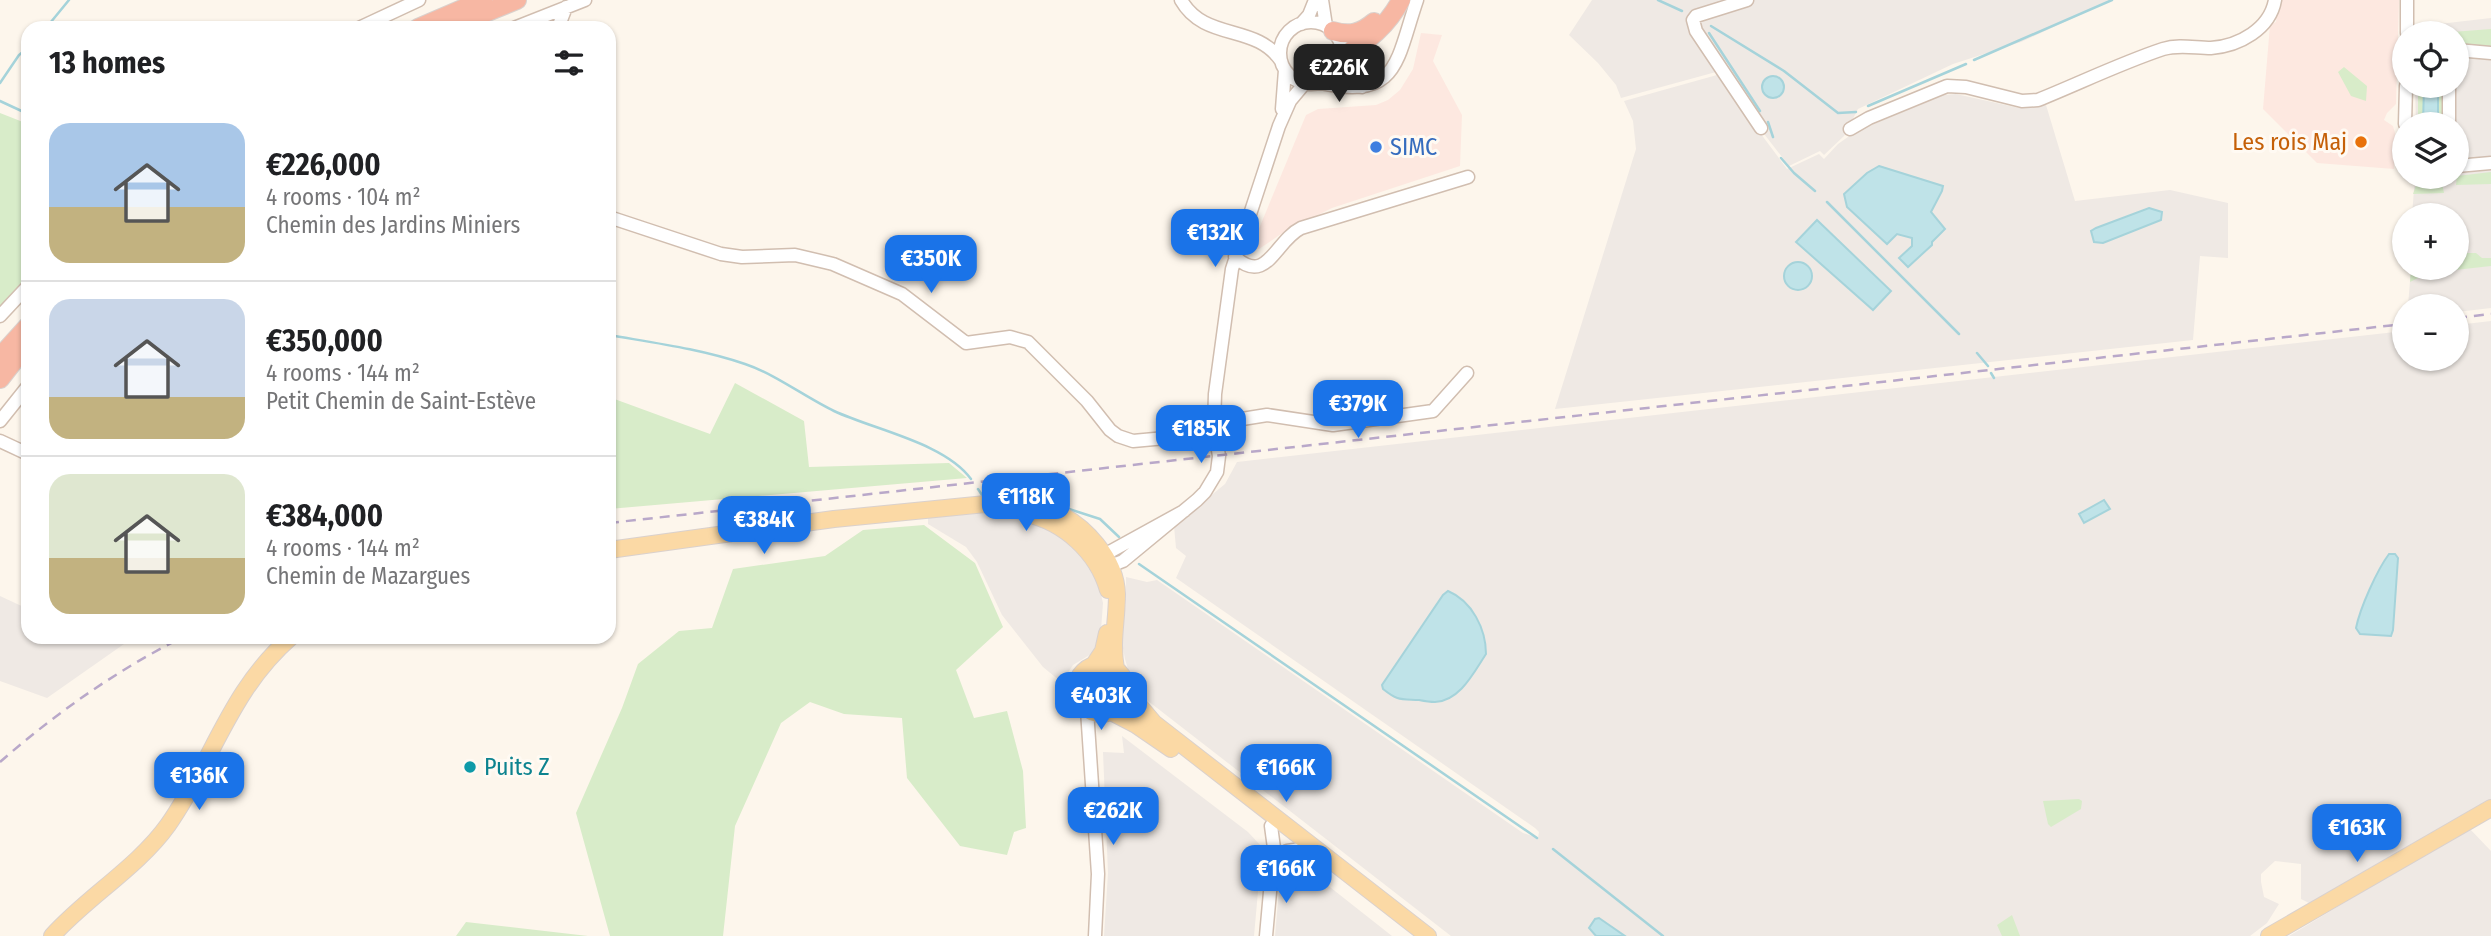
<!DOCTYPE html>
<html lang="en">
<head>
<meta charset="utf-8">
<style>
  :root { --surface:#fff; --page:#f6f6f6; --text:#202124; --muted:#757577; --line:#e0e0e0; --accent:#1a73e8 }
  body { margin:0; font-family:"Fira Sans Condensed",sans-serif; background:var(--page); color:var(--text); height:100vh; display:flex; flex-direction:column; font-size:26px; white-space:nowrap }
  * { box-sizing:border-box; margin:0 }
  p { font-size:23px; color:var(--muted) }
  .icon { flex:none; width:38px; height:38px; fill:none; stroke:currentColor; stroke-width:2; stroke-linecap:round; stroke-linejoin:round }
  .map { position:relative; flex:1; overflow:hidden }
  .sheet { position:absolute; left:21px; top:21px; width:595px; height:623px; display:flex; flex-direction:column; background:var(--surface); border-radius:21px; box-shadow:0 2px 5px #0004 }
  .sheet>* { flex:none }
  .fabs { position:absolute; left:2392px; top:21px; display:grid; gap:14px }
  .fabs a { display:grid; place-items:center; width:77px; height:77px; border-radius:50%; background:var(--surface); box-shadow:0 2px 5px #0004; font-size:35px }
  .price { position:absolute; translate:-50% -60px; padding:0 16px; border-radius:14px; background:var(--accent); color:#fff; font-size:23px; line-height:46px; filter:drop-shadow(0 2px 4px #0008) }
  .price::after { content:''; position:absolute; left:50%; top:42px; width:21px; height:16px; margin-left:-10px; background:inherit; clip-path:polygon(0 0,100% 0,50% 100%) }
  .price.active { background:#222; color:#fff }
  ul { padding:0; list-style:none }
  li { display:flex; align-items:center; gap:21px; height:175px; padding:0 28px }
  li+li { border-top:2px solid var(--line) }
  li span { display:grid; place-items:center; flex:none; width:196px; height:140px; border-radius:21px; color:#555 }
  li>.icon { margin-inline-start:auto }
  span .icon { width:84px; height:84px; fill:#fffc; stroke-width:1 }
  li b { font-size:30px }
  h2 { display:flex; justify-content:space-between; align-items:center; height:84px; padding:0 28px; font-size:30px }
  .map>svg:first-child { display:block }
  .commercial { fill:#fde8e0 }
  .industrial { fill:#efe9e4 }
  .green { fill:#d8ecc9 }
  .water { fill:#bfe3e8; stroke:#a5d3da; stroke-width:2 }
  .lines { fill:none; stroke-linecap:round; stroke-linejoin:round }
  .stream { stroke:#a5d3da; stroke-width:2.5 }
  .minor-casing { stroke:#d1beb0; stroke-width:15 }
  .major-casing { stroke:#dad1cd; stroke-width:18 }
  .highway-casing { stroke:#dad1cd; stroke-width:20 }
  .minor { stroke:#fff; stroke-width:12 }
  .major { stroke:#fbd9a5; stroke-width:16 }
  .highway { stroke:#f7b7a3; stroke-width:18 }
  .rail { stroke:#b9a8c9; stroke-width:2.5; stroke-dasharray:10 7; stroke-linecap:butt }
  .food-dot { fill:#e8710a; stroke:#fffaf3; stroke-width:2.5 }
  .shop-dot { fill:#3f7fe0; stroke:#fffaf3; stroke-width:2.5 }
  .culture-dot { fill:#0f9aa8; stroke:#fffaf3; stroke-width:2.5 }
  .labels { text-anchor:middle; stroke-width:6; stroke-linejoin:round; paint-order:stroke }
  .food-label { font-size:24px; fill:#c56008; stroke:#fffaf3; text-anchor:end }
  .shop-label { font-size:24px; fill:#366cbe; stroke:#fffaf3; text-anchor:start }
  .culture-label { font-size:24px; fill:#0d838f; stroke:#fffaf3; text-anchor:start }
</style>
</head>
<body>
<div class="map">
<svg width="2491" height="936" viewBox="0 0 2491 936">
  <rect width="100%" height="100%" fill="#fdf6ec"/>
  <path class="commercial" d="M2278 0H2399L2396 104 2387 113 2384 120 2393 126 2395 133 2394 169 2317 163 2263 109 2270 25 2276 22Z
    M1421 33 1442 35 1433 61 1462 115 1460 166 1332 208 1284 232 1259 249 1251 248 1306 115 1318 109 1376 105 1388 100 1400 90 1413 69Z"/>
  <path class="industrial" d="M1592 0H2112L2021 42 1953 64 1858 109 1844 136 1824 155 1820 151 1789 166 1716 72 1621 98 1616 85 1598 63 1569 35Z
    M2491 18V308L2457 312V306H2408L2411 268H2457V215H2412L2415 177H2457V124H2416L2415 86H2457V33H2414L2413 27Z
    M1717 75 1787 169 1819 154 1824 159 1838 144 1855 132 1943 95 1956 94 2019 108 2046 105 2075 201 2170 190 2228 203V258L2200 256 2193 340 1555 409 1636 149 1633 121 1624 101Z
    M2491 321V800L2316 901 2309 903 2301 899V864L2275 861 2261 874V882L2264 897 2279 904 2267 923 2250 936H1451L1139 694 1133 686 1125 659 1121 638 1126 603V577L1147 582 1157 580 1523 833 1538 838 1539 832 1535 828 1176 578 1186 556 1176 548 1174 526 1225 484 1237 462 2404 331V359H2457V325Z
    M984 513 1035 521 1064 536 1084 555 1097 578 1103 603 1101 630 1093 653 1073 665 1067 674 1066 686 1043 667 1002 615 977 562 966 547 928 524V518Z
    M0 596 28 609V637H134L47 698 0 681Z
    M1122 736 1248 832 1262 847 1254 936H1104L1108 873 1103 752 1124 753Z
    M2469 828 2491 851V936H2289Z
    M1307 869 1392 936H1275L1280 878Z"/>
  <path class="green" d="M2491 29V47L2457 43V33H2439Z
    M2344 67 2367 86 2366 101 2351 96 2338 72Z
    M2418 86H2445L2446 124H2418Z
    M0 113 28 124V276L0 306Z
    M2491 172V184L2456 185 2457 176Z
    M2441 178 2444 193 2413 194 2418 180Z
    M2457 253H2476L2482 258H2491V266L2428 273 2410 282 2411 268H2457Z
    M735 383 804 421 809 467 949 463 967 478 609 509V397L710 434Z
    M924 525 975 563 1003 627 956 670 974 718 1007 711 1023 771 1026 828 1014 832 1007 855 960 846 907 778 902 718 844 714 810 702 781 723 735 826 723 936H610L576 813 622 708 638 664 679 631 712 628 733 569 825 556 863 530Z
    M2079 799 2082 801 2081 809 2051 827 2048 824 2043 801Z
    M2012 915 2020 936H2002L1997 925Z
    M466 922 588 936H456Z"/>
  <path class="water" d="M1762 87a11 11 0 1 1 22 0a11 11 0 1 1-22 0Z
    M2424 86H2438V124H2423Z
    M1879 166 1943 186 1942 191 1931 212 1945 229 1932 242V245L1908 267 1899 258 1912 246V238L1897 234 1887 244 1847 207 1844 194 1867 173Z
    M2149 208 2162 212 2161 220 2103 243 2094 242 2091 231 2096 228Z
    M1817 220 1891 291 1873 310 1796 242Z
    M1784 276a14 14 0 1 1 28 0a14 14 0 1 1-28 0Z
    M2104 500 2110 509 2084 523 2079 514Z
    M2389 554H2395L2398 558 2393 630 2391 636 2360 634 2356 628C2360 608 2377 570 2389 554Z
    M1448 591C1472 601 1486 629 1486 654 1474 672 1460 701 1435 702 1430 702 1424 701 1419 700 1400 699 1398 701 1383 689L1382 685 1443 595Z
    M1599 918 1625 936H1596L1589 928 1595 919Z"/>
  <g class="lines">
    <path class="stream" d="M1658 0 1682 11
      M1711 26 1784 71 1838 113 1856 112
      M46 28 69 0
      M1709 33 1760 111
      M1974 60 2112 0
      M0 83 19 55 28 48
      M0 101 28 114
      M1868 106 1966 64
      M1768 122 1773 137
      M1781 158 1794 173 1815 191
      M1827 202 1959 334
      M609 335C655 343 701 349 745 364 775 374 805 397 834 411 875 430 945 443 971 479
      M1977 353 1988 366
      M1991 373 1994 378
      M978 489 982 495
      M1066 508 1100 519 1119 537
      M1139 564 1537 838
      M1553 849 1663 936"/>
    <defs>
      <path id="minor" d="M1181 0C1205 42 1256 23 1281 61
        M1322 0 1326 26
        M1747 0 1696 16 1693 20 1696 31 1761 128
        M1280 53a31 31 0 1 1 62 0a31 31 0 1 1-62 0Z
        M1301 24 1309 15 1315 0
        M359 28 419 0
        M514 28 585 0
        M558 28 566 7
        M2407 33V0
        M2457 50 2491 53
        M1341 64 1345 74 1362 87
        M1320 83C1399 100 1396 61 1417 0
        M2449 86V124
        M1282 109 1285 70
        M2405 124 2406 86
        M1850 129 1869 118 1947 86 1966 87 2022 101 2038 100C2080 83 2121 63 2163 49 2179 44 2195 48 2211 48 2239 46 2270 29 2275 0
        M2457 166 2491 163
        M609 217 721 254 742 257 795 255 833 264 902 294 966 343 1010 337 1028 342 1087 401 1110 430 1118 436 1133 441 1187 436 1211 424 1267 415 1333 425 1433 411 1467 373
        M1235 257C1267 286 1275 241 1301 228L1468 177
        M0 316 28 286
        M0 421 28 386
        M0 441 28 454
        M1184 511 1104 555 1096 565 1110 566 1123 561 1197 500 1205 492 1217 472 1219 456 1214 426 1215 394 1232 269 1279 126 1290 101 1305 83
        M1087 710 1098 874 1095 936
        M1275 867 1287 851 1301 849
        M1266 936 1274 848 1271 826"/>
      <path id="major" d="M1026 514C1064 522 1097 552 1108 590
        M609 550 834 519 1006 502C1022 504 1039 505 1054 511 1085 525 1116 559 1117 594 1117 622 1111 640 1116 669
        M1076 689a25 25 0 1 1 50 0a25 25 0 1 1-50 0Z
        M1093 666 1103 651 1107 633
        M1126 690 1154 723 1428 936
        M1111 712 1136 725 1171 749
        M52 936C87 897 138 867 168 825 213 761 229 691 291 637
        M2269 936 2491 808"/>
      <path id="highway" d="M418 28 483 0
        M448 28 517 0
        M1333 31C1350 36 1361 33 1374 22
        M1343 55C1367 44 1389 23 1401 0
        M0 357 28 326
        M0 379 28 343"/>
    </defs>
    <use href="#minor" class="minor-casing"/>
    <use href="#major" class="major-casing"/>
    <use href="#highway" class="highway-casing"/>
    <use href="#minor" class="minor"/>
    <use href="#major" class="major"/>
    <use href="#highway" class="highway"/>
    <path class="rail" d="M2457 318 2491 314
      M609 523 2404 324
      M0 762C56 713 117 670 183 637"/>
  </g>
  <circle class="food-dot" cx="2361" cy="142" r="7"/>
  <circle class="shop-dot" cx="1376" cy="147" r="7"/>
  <circle class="culture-dot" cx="470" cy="767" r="7"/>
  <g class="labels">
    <g class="food-label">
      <text x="2347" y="150">Les rois Maj</text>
    </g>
    <g class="shop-label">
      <text x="1390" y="155">SIMC</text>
    </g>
    <g class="culture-label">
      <text x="484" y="775">Puits Z</text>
    </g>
  </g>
</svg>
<div class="fabs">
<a><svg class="icon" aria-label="locate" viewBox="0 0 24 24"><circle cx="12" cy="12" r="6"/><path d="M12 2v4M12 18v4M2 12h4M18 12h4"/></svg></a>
<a><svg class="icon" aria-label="layers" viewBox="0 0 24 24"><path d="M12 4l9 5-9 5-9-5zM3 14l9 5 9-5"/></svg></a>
<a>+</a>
<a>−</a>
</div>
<b class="price active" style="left:1339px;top:104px">€226K</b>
<b class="price" style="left:1215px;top:269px">€132K</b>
<b class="price" style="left:931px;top:295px">€350K</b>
<b class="price" style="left:1358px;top:440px">€379K</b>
<b class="price" style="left:1201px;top:465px">€185K</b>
<b class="price" style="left:1026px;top:533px">€118K</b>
<b class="price" style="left:764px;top:556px">€384K</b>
<b class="price" style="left:1101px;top:732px">€403K</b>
<b class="price" style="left:1286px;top:804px">€166K</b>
<b class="price" style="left:199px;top:812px">€136K</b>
<b class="price" style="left:1113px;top:847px">€262K</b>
<b class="price" style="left:2357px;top:864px">€163K</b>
<b class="price" style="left:1286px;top:905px">€166K</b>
<section class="sheet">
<h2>13 homes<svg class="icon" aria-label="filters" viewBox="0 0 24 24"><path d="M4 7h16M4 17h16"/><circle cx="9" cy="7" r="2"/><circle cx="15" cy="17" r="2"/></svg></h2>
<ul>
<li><span style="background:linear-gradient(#a9c7e8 60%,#c2b280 0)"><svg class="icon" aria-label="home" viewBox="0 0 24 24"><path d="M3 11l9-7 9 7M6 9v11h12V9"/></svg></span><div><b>€226,000</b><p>4 rooms · 104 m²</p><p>Chemin des Jardins Miniers</p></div></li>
<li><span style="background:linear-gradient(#c9d6e8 70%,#c2b280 0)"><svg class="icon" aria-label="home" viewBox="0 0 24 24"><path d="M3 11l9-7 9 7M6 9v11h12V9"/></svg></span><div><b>€350,000</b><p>4 rooms · 144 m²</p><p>Petit Chemin de Saint-Estève</p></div></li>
<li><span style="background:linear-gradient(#dfe7d0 60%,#c2b280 0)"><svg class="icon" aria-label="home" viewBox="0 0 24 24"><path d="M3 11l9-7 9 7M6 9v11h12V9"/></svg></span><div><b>€384,000</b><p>4 rooms · 144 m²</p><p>Chemin de Mazargues</p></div></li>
</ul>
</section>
</div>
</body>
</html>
